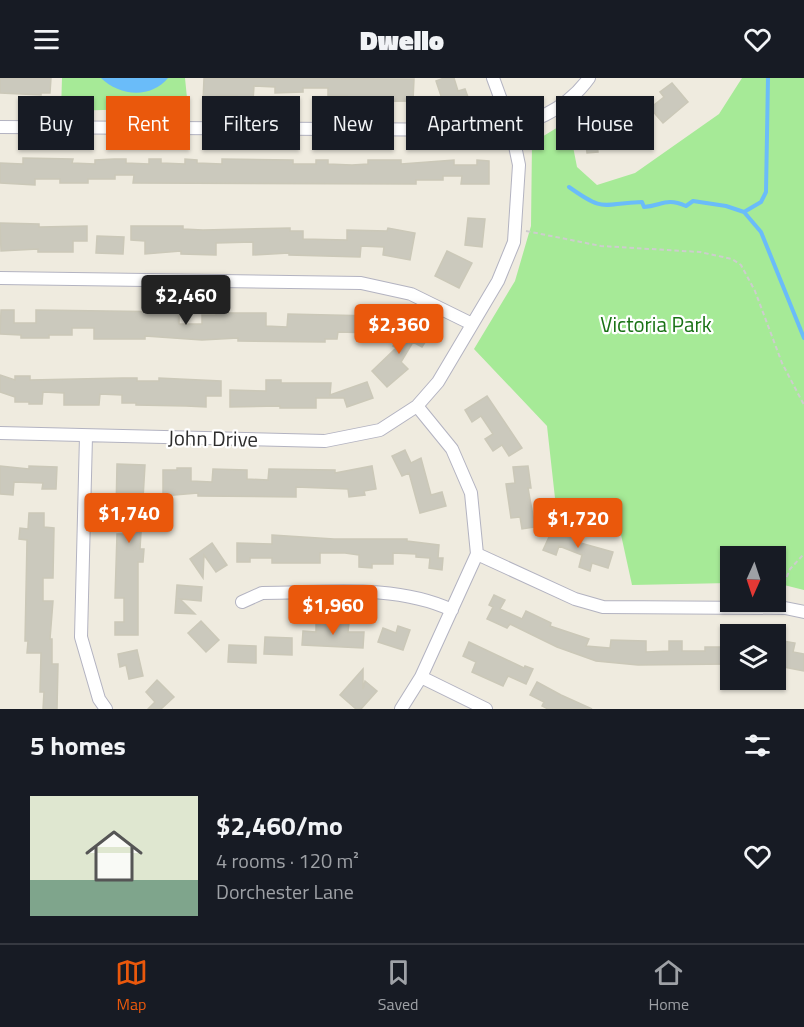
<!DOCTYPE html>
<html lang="en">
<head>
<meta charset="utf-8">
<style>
  :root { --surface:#171b24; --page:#242831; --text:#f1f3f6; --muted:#9ea1a6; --line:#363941; --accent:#ea580c }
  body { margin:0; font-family:"Titillium Web",sans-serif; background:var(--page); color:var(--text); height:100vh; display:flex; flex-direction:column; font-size:22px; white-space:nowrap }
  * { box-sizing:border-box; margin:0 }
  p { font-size:20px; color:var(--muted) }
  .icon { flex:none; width:33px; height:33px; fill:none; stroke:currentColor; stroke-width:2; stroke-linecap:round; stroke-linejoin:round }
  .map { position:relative; height:631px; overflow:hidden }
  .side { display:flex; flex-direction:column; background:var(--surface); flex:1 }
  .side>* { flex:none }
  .top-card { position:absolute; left:18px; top:18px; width:768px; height:54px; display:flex; gap:12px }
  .needle { width:39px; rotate:183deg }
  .tools { position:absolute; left:720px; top:468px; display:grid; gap:12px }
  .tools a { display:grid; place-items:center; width:66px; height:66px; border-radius:0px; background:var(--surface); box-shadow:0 2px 4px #0004; font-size:30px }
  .price { position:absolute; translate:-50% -51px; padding:0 14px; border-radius:6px; background:var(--accent); color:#fff; font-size:20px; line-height:39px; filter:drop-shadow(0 2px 3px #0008) }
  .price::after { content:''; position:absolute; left:50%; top:36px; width:18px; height:14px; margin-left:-9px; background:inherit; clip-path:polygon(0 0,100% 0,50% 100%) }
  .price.on { background:#222; color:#fff }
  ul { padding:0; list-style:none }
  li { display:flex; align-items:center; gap:18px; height:150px; padding:0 30px }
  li+li { border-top:2px solid var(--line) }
  li span { display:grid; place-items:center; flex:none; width:168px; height:120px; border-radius:0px; color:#555 }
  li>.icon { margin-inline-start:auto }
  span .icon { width:72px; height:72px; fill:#fffc; stroke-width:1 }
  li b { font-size:26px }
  h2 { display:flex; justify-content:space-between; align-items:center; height:72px; padding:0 30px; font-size:26px }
  .pill { padding:0 21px; border-radius:0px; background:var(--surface); box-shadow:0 2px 4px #0004; font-size:21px; line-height:54px }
  .pill.on { background:var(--accent); color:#fff }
  header { display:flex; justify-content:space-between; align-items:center; height:78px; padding:0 30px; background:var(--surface); font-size:27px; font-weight:800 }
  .tabs { display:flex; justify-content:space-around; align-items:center; height:84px; border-top:2px solid var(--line); background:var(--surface); font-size:16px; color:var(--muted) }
  .tabs a { display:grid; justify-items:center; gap:3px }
  .tabs .on { color:var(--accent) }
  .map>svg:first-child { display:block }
  .green { fill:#a6ea97 }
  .water { fill:#6abcf9 }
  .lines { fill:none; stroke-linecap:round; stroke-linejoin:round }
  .stream { stroke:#6abcf9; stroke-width:4 }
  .building { fill:#cbc9bd; stroke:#cbc8b8; stroke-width:1.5 }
  .street-casing { stroke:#b3b3c1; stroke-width:14 }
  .path { stroke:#cdcdcd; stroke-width:2; stroke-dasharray:4.5 3; stroke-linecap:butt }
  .street { stroke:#fff; stroke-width:12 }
  .labels { text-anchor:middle; stroke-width:4.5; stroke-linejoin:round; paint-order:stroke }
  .park-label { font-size:21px; fill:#197215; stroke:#fff }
  .street-label { font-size:21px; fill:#2d2d2d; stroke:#fff }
</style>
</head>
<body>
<header><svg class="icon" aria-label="menu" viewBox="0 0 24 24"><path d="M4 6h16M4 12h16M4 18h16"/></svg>Dwello<svg class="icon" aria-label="heart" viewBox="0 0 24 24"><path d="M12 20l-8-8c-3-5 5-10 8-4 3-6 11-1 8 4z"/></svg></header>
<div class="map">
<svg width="804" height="631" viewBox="0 0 804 631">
  <rect width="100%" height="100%" fill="#efebdf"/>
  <path class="green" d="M62 0H185L188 30 61 33Z
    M742 0H804V512L776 505V478H730V505L632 507 618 443 555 420 547 348 474 271 515 203 531 148 532 65 568 43 577 89 597 107 635 95 719 36Z"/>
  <path class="water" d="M101 0H168C151 21 119 18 101 0Z"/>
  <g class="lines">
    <path class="stream" d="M569 109C607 136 601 125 642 124L644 129C661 128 666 119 686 128L693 123 726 128 744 134 761 124 766 114 768 0
      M744 134 761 154 804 260"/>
  </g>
  <path class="building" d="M0 0H51L50 15H41V17L0 15Z
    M204 0 414 1 413 23 347 24V18H328V10H303V14L275 15V9L254 8 253 23H237V18H217V23H203Z
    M444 0H454L458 13 465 11 469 22 444 27 436 3Z
    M672 5 688 24 663 45 650 30 664 19 660 14Z
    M630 23 631 34 647 32 651 60 641 61V65L629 67V63L597 65 598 74 587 75 584 47 600 46 599 35 616 33 615 25Z
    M23 80 73 81 72 85 95 86V82L114 81H126V85L149 86V81H161V85L185 86V81L197 82V85L222 86V81L293 82V86H316V82H328V86L352 87 368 86V82H401V86L454 82V87H477V82L489 83V106H461L462 98H443V102H416V106L133 105 134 97H115V101H88V105H60V101H35V107L0 105V85L23 86Z
    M468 140 485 141 482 169 465 167Z
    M0 145 39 146V149L87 148V163H73V174H38V171L1 173Z
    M131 148H183V151L203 152 290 150V153H303V161L347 162V152L387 153 388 150 415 155 410 182 383 177 384 169 361 168 360 179 289 177V175L253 177V164L216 165V177L181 176V173L145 176V163L131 162Z
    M97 158 124 159 123 176 96 175Z
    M447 173 472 185 459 210 435 198Z
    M1 232H14V245H36V232L179 234V246H202V237H216V235H266V248L287 249 288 236 374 238 373 255 338 254 337 261H325V264L238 263V260L202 262 145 258V261H94V250H72V257H49V260H21V257L0 256Z
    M407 245 429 258 422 269 413 264 401 284 408 291 387 309 372 293 396 270 393 268Z
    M0 297 15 302V298H30V302L122 300H137V303H159V300L221 303V318H206V329L186 328 136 327V325H122V317L100 316 99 327H64V315L43 314 42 326H29V324H15V319L0 314Z
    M266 302H281V305H331L330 317 367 304 373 320 347 329 344 320H316V330H280V328L230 329V312L266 313Z
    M487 318 522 370 509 378 502 367 493 373 485 361 493 356 481 338 472 344 465 332Z
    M405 372 411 385 421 380 431 417 442 414 446 428 420 435 409 395 402 398 392 378Z
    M117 386 145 387 140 471H144L143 484H138V557H115V544H124V520H115L117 456H128V434H116Z
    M0 388 29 391V388L57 389 56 411H42L43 405 14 404 13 417 0 416Z
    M372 388 376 411 364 413 365 417 349 419 348 411 296 409V419L198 418V415L163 418V392H177V390H191V403L212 404 213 391 247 392V401L268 402 269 391 335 392V395Z
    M528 388 531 410H528L535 449 522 451 520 439 511 440 506 406 515 405 513 389Z
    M29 435H44V449L54 450 53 500H43V523H53L50 561H52V586H58L57 631H43L44 614H40L41 575H27L28 563H25L27 462 19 461 20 450 28 451Z
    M554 448 579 459 577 464 613 474 608 490 592 485 590 493 579 489 582 477 559 468 556 477 543 472Z
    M272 457 334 461H407V463L439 467 438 480H443L442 492 429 490 430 480 416 479V476L393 475V486H372V490L359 489V477L345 475H320V485H272V480H250V484H237V465L272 466Z
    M212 465 227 487 216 494 204 477 203 500 190 481Z
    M177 507 202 509 201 523 180 521 195 536 175 535Z
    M494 517 505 522 500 531 522 541 526 533 551 545 550 548 589 561 586 568 610 570 611 562 646 563V574L669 573V563H682V573H705V569H730V586L638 587 596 583 557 569 510 546 507 550 487 541 493 529 489 527Z
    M201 543 219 562 206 574 188 555Z
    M316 545H349L348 554H364L363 570 302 567 303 553 316 554Z
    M398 548 410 552 403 572 378 564 383 550 396 555Z
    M265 559 292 560V577L264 576Z
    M783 563 795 565 793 574 804 576V593L778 588Z
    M469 564 524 590 525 588 533 591 526 606 508 598 503 608 472 594 476 584 463 578Z
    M229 567 256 568V585L228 584Z
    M137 572 143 598 129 601 126 587 120 589 118 576Z
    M363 591V611L365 603 377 613 361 631H356L340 617Z
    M157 602 174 619 161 631H148L155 624 146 614Z
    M537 604 561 617 592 631H548L542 628 544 624 530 617Z"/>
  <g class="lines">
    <defs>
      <path id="street" d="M0 49 489 52C528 49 566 32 589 0
        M0 200 361 205 411 216 472 246
        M0 355 325 363 380 352 417 328 438 304 498 203 514 164 519 87 511 49 493 0
        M86 358 81 559 99 621 106 631
        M477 476 575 521 603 529 785 530 804 534
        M242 524 262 515C324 515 394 505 452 532
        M421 599 486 631
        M401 631 421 599 477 476 471 415 452 371 417 328"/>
    </defs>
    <use href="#street" class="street-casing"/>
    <path class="path" d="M526 153 601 168 700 174 732 181 741 187 755 213 782 285 804 327
      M781 513 790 491 804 476"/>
    <use href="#street" class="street"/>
  </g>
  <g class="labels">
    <g class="park-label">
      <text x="656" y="254">Victoria Park</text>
    </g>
    <g class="street-label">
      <text transform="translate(213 361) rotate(1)" y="7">John Drive</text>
    </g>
  </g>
</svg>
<div class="tools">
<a><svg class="needle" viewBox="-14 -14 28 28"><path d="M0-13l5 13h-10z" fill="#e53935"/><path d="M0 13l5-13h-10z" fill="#9ea1a6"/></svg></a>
<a><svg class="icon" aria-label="layers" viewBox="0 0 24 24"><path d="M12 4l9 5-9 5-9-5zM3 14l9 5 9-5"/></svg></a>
</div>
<b class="price on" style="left:186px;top:248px">$2,460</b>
<b class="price" style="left:399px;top:277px">$2,360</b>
<b class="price" style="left:129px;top:466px">$1,740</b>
<b class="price" style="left:578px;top:471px">$1,720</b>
<b class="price" style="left:333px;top:558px">$1,960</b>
<div class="top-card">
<a class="pill">Buy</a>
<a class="pill on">Rent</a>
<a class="pill">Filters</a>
<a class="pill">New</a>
<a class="pill">Apartment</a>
<a class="pill">House</a>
</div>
</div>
<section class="side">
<h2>5 homes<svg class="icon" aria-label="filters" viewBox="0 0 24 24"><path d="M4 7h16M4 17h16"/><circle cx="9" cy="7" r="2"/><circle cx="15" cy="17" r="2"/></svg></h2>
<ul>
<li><span style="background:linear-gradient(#dfe7d0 70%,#7fa58c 0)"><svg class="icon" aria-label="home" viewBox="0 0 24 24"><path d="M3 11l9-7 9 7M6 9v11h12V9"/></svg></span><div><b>$2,460/mo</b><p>4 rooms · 120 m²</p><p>Dorchester Lane</p></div><svg class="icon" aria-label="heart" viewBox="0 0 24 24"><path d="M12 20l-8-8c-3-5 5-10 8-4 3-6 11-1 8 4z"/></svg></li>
</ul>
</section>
<nav class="tabs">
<a class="on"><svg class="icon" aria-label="map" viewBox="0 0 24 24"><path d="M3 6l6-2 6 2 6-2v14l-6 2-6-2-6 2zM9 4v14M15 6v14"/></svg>Map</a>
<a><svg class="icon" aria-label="saved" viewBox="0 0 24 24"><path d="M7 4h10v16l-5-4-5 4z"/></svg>Saved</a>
<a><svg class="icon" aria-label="home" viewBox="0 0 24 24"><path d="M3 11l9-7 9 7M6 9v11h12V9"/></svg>Home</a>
</nav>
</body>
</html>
